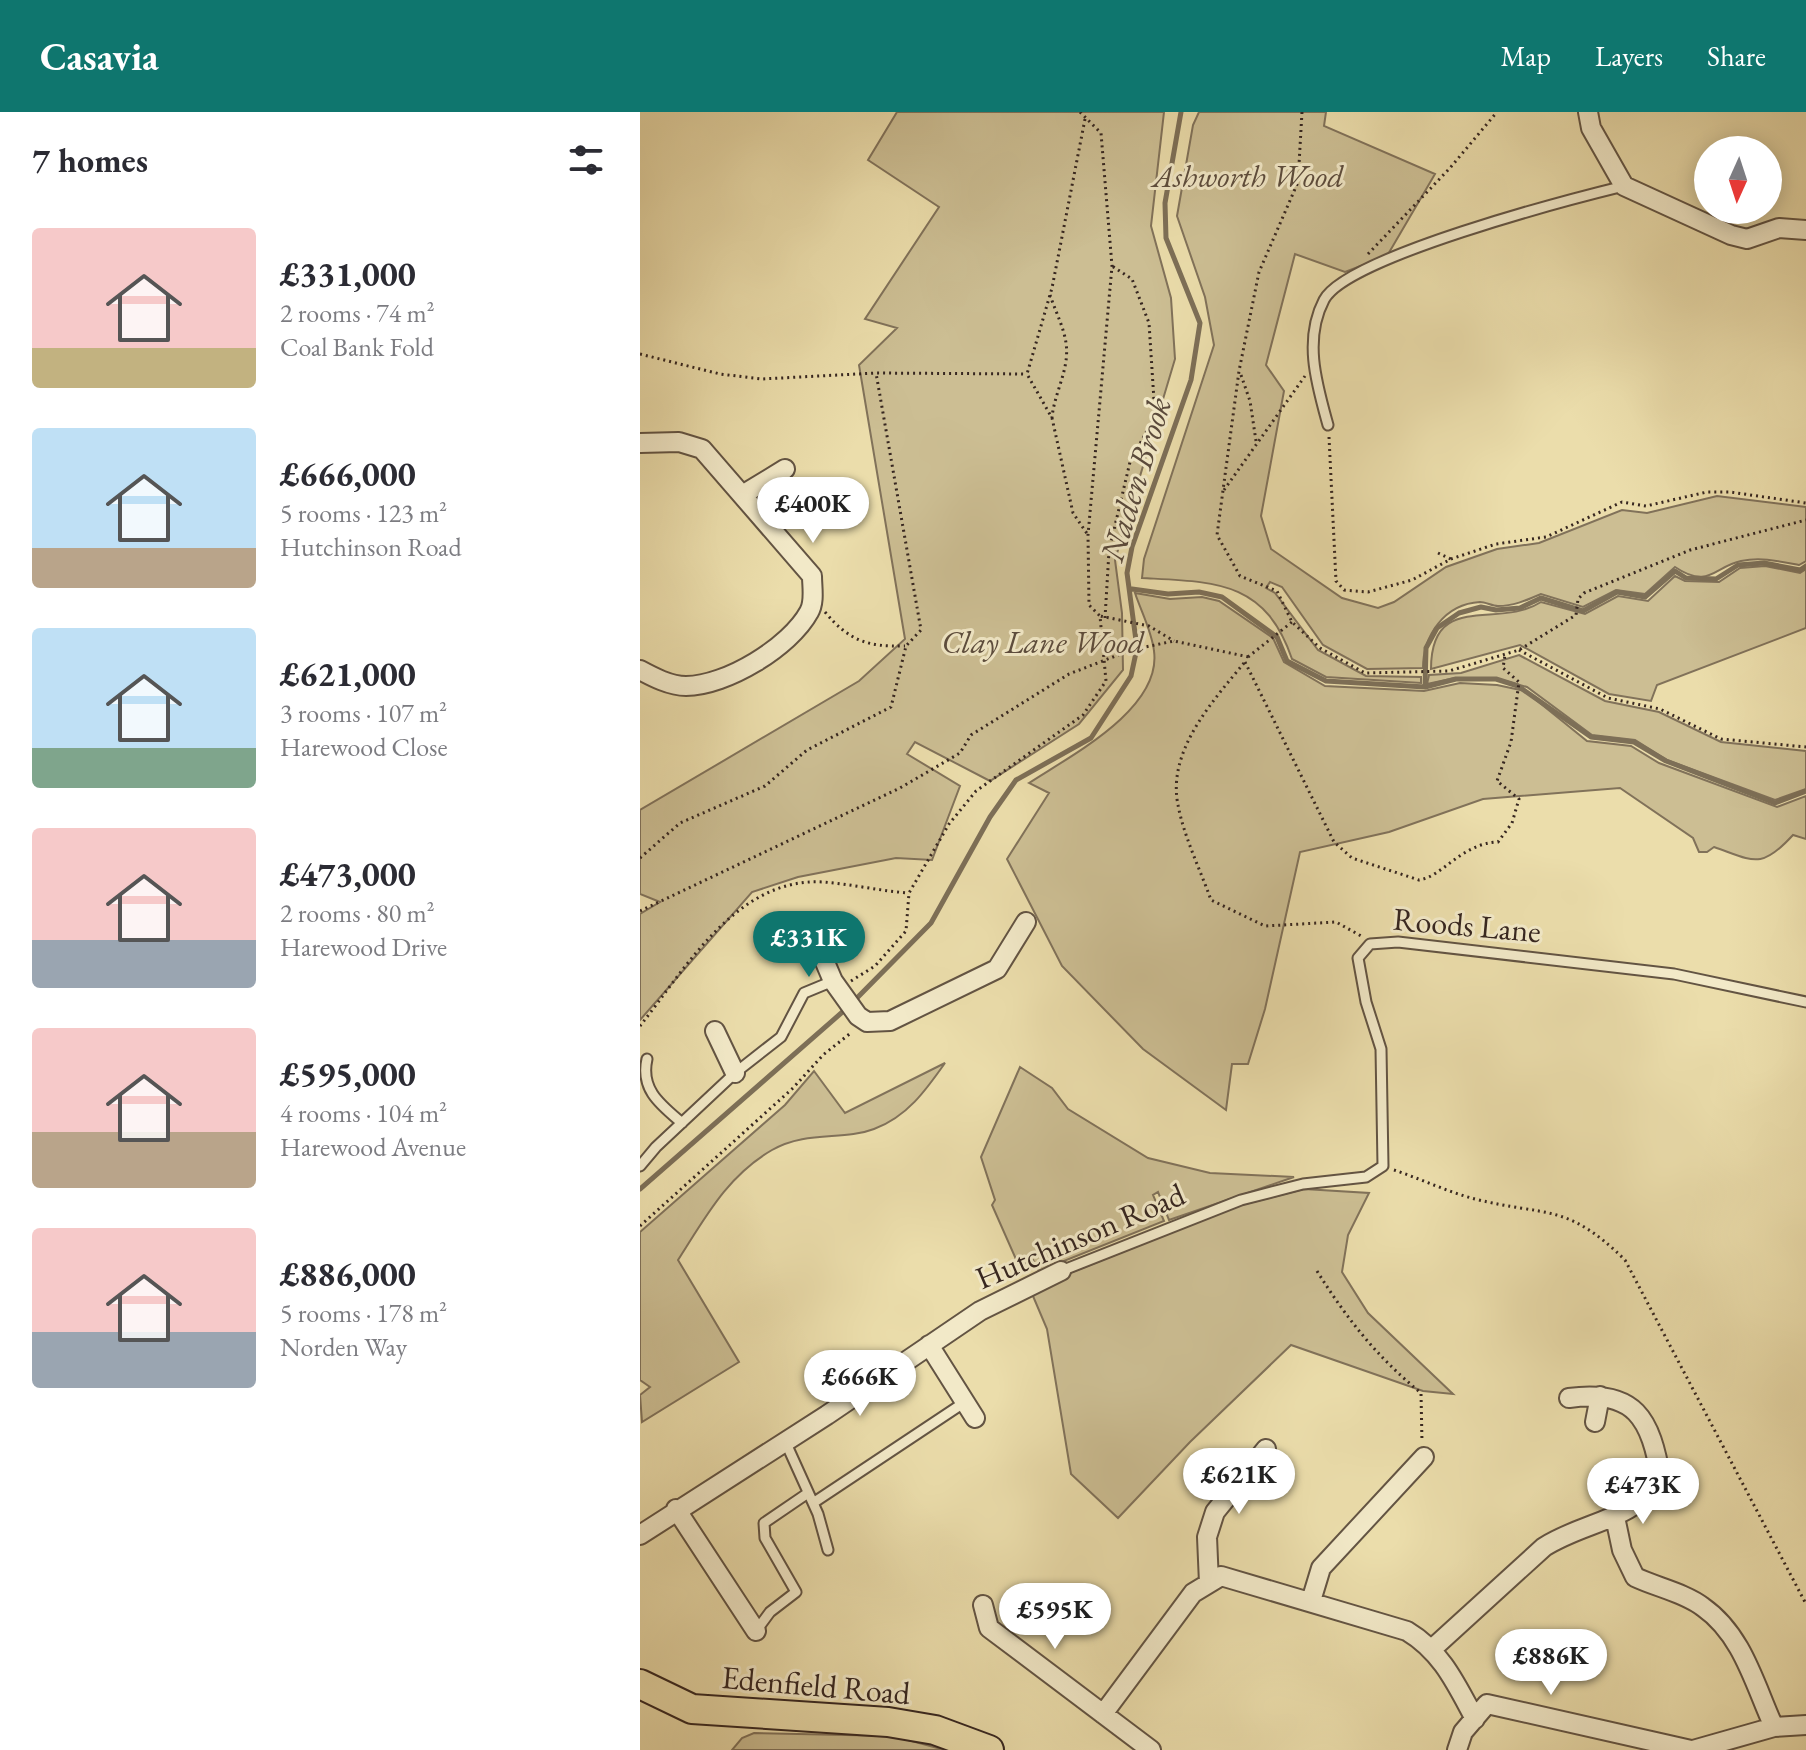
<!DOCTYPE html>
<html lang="en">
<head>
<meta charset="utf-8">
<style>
  :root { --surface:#fff; --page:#f2f2f3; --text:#2b2b33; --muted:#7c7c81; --accent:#0f766e }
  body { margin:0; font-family:"EB Garamond",serif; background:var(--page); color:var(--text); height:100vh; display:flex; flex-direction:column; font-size:30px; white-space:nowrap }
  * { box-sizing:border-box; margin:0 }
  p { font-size:26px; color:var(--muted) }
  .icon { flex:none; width:44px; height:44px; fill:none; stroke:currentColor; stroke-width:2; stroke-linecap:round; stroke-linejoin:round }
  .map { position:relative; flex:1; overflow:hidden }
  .sheet { display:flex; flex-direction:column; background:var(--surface); width:640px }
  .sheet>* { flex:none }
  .needle { width:52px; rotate:183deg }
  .buttons { position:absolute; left:1054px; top:24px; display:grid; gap:16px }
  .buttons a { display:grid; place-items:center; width:88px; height:88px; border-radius:50%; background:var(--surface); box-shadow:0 4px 20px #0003; font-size:40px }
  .price { position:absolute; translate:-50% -68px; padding:0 18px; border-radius:28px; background:#fff; color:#222; font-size:26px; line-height:52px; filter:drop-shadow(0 2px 4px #0008) }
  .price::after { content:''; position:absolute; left:50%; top:48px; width:24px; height:18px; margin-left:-12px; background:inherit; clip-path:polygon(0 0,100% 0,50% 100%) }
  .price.active { background:var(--accent); color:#fff }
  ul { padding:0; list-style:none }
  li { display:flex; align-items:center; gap:24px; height:200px; padding:0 32px }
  li span { display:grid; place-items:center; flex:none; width:224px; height:160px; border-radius:8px; color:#555 }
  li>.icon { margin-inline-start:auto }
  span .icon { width:96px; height:96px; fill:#fffc; stroke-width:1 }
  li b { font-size:34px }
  h2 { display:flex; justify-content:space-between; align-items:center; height:96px; padding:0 32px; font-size:34px }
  header { display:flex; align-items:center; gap:48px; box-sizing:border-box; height:112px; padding:0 40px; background:var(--accent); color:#fff }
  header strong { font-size:38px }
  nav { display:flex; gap:44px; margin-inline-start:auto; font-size:28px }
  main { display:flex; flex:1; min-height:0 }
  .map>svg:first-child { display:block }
  .green { fill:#ccbe93; stroke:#81725a; stroke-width:2 }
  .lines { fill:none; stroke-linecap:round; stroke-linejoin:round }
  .stream { stroke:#7d6f57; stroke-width:5 }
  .lane-casing { stroke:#635443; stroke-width:13 }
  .street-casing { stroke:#635443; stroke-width:22 }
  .primary-casing { stroke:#362620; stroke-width:32 }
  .path { stroke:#362620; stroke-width:3; stroke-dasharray:2 4; stroke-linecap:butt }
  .lane { stroke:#f2e9c8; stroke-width:9 }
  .street { stroke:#f2e9c8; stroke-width:18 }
  .primary { stroke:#ebddab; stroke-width:28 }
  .labels { text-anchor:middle; stroke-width:6; stroke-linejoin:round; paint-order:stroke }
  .park-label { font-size:32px; font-style:italic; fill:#5c4c3d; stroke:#f2e9c8 }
  .street-label { font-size:32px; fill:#362620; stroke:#f2e9c8 }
  .water-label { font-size:34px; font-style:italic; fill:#5a4a3c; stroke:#f2e9c8 }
</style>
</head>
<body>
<header>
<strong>Casavia</strong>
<nav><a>Map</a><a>Layers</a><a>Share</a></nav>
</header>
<main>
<section class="sheet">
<h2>7 homes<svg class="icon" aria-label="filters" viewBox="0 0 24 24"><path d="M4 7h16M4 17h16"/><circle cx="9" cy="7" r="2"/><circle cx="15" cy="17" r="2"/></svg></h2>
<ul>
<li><span style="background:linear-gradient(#f6c9c9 75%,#c2b280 0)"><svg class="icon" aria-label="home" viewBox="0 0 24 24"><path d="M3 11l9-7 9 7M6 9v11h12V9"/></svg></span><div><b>£331,000</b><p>2 rooms · 74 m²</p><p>Coal Bank Fold</p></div></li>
<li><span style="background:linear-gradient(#bfe0f5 75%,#b9a48a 0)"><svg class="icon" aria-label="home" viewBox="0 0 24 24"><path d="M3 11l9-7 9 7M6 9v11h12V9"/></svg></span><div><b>£666,000</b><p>5 rooms · 123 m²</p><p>Hutchinson Road</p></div></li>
<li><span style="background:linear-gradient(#bfe0f5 75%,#7fa58c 0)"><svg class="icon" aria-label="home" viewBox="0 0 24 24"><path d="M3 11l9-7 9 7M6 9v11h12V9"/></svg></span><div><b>£621,000</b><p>3 rooms · 107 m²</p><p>Harewood Close</p></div></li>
<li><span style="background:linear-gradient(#f6c9c9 70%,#9aa5b1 0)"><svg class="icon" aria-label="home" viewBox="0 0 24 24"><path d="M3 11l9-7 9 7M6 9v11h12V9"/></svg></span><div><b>£473,000</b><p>2 rooms · 80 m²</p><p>Harewood Drive</p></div></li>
<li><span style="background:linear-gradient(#f6c9c9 65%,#b9a48a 0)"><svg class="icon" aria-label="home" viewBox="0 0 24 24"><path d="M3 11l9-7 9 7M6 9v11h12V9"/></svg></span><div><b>£595,000</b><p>4 rooms · 104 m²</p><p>Harewood Avenue</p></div></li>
<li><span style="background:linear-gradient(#f6c9c9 65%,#9aa5b1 0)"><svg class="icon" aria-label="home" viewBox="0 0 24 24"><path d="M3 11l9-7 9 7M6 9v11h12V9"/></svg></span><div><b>£886,000</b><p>5 rooms · 178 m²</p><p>Norden Way</p></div></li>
</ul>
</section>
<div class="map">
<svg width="1166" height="1638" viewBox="0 0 1166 1638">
  <rect width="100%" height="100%" fill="#ebddab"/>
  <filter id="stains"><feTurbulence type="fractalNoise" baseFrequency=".0025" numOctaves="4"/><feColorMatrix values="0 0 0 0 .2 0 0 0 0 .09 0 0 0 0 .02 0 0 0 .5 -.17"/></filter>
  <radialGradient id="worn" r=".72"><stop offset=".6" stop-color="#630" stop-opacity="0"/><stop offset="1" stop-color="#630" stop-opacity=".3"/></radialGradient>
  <path class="green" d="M257 0H524L511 114 531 186 535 247 475 448 482 501 483 558 439 612 350 669 275 630 267 642 320 674 292 748 256 746 158 765 112 780 0 908V802L20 790 0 782V698L219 569 265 527 219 253 257 216 225 207 299 95 228 48Z
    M559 0H686L684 14 795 62 747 144 705 160 655 142 626 253 644 279 621 404 631 437 702 486 738 496 754 490 806 455 857 437 899 431 982 398 1007 401 1077 384 1166 395V449L1159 453C1138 449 1121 445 1101 449 1075 454 1069 478 1035 455L1005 482 976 478 943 495 901 482C887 488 874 494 858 494 852 494 846 490 840 490 804 492 783 524 783 556L727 557 683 533 642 475 630 470 626 476 635 481 678 538 726 564 781 565V571L686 565 652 547C625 468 575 470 502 466L504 447 574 233 565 185 537 104 553 13Z
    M1125 454 1160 461 1166 457V516L1017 573 1011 589 969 582 880 533 791 557C791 478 858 518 901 490L945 502 978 484 1008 489 1035 464 1045 469 1079 470 1100 456Z
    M495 481 530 487 562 485 579 489 633 526 644 550 685 574 784 579 820 571 857 573 885 579 947 629 991 634 1019 651 1137 695 1166 684V727L1153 723C1121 758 1114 749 1074 735L1067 740H1059L1053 726 980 676 843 687 749 720 660 740 625 897 608 952H592L586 998 503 937 422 854 367 747 409 681 389 671C430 644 522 597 514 539 512 520 501 499 495 481Z
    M879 543 965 589 1019 600 1081 630 1166 639V677L1135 688 1027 648 995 628 952 623 887 575 855 566H815L787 572 789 563 821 561Z
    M305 951C286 978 267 1005 234 1017 203 1029 167 1018 132 1038 87 1064 65 1106 38 1148L99 1250 2 1310 0 1283 10 1275 0 1268V1120L145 993 174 959 205 1001Z
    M380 955 412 976 428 997 508 1046 570 1061 654 1065 529 1108 518 1080 513 1083 524 1109 399 1159 393 1148 379 1154 352 1093 355 1088 341 1045Z
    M664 1077 729 1081 708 1123 702 1160 728 1201 813 1282 783 1279 651 1233 550 1330 478 1406 431 1362 407 1217 390 1177 597 1094Z
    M114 1621 253 1624 305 1638H92L102 1626Z"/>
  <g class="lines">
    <path class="stream" d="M492 477 528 482 559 480 582 485 637 525 647 549 686 569 785 575 816 567H856L878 574 951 625 994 630 1026 649 1135 691 1166 679
      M785 575 786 536 797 516 819 501 841 495 856 498 880 496 901 486 943 499 977 480 1005 485 1035 459 1046 466 1076 467 1098 453 1124 451 1160 458 1166 454
      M214 889 291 811 350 705 376 668 451 626 491 564 497 536 487 461 492 435 551 268 560 211 526 126 525 91 541 0
      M0 1077 207 896"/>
    <defs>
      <path id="lane" d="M688 313C677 273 663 228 684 188 706 145 931 87 984 74
        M7 947C0 978 21 993 42 1011
        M0 1054 16 1035 95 961 141 925 164 881 193 869
        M421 1159 601 1088 663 1072 726 1065 743 1054 741 937 726 890 718 846 730 832 758 830 1034 862 1166 890
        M145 1329 178 1402 188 1438
        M173 1391 325 1290
        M116 1519 130 1500 156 1480 125 1426 124 1411 168 1381"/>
      <path id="street" d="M948 0 951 16 984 74 1091 123 1107 127 1139 116 1166 118
        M0 331 39 330 62 337 172 464C172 475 175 490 169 500 150 535 86 574 46 574 30 574 13 565 0 558
        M104 382 145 357
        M173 822 193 869 218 904 227 910 250 909 357 857 386 810
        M75 919 95 961
        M289 1233 335 1306
        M955 1310 960 1284
        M36 1397 116 1519
        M975 1405 982 1438 995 1465C1016 1475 1045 1481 1063 1495 1103 1523 1115 1574 1134 1615
        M0 1423 187 1303 340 1199 421 1159
        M569 1471 567 1425 575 1400 626 1337
        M671 1489 681 1456 784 1345
        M343 1493 349 1516 511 1638
        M792 1537 904 1435C945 1409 990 1410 1021 1368 1011 1306 995 1277 929 1286
        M463 1602 553 1481 581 1464 767 1519C802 1540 816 1572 835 1607
        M817 1638 823 1620 847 1592 1051 1638
        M1053 1638 1134 1615 1166 1613"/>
      <path id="primary" d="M0 1572 52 1597 248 1610 295 1618 349 1638"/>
    </defs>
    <use href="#lane" class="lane-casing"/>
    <use href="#street" class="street-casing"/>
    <use href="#primary" class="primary-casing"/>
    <path class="path" d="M440 0 461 21 472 154 448 423 449 493 460 504
      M662 0 658 70 619 160 599 259 577 423 600 464 637 479 652 510 680 536 725 561 809 559 879 538 936 503 938 487 944 481 1050 438 1166 408
      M445 7 412 176 387 262 412 306 433 401 448 423
      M728 142 810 56 857 0
      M410 183C415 198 424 216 426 231 430 257 414 281 412 306
      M0 242 80 262 122 267 236 261 385 262
      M601 263 610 289 616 329
      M689 325 696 469 704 478 728 480 772 468 811 447 856 432 906 425 982 390 1006 394 1067 380H1090L1166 391
      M584 378 665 264
      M798 441 811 447
      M185 500C209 529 228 535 265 534
      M465 506 469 439 490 350 515 304 509 211 492 167 472 154
      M879 538 968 586 1020 597 1081 627 1166 635
      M608 545 652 510
      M605 550 694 730 712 746 779 768C802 765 822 731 858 730L872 711 879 687 857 669 871 630 879 570 863 556 865 543
      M604 551C572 590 527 639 538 693 544 725 560 757 571 788L625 814 696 810 723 825
      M0 746 40 711 125 674 167 638 251 595 266 534 281 518 236 261
      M0 799 260 676 320 641 331 623 429 562 491 538 534 529 609 545
      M211 869 235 854 266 819 269 781 309 712 336 679 443 603 466 569 460 504 509 514 534 529
      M0 914C46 856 97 765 183 770 211 772 240 779 269 781
      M754 1058C781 1067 808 1080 835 1087 907 1105 926 1090 985 1148L1166 1492
      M0 1114 153 976 183 943 212 920
      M677 1159C707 1207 737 1245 781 1281L782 1330"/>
    <use href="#lane" class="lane"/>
    <use href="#street" class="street"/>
    <use href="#primary" class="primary"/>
  </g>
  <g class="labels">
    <g class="park-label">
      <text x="608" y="75">Ashworth Wood</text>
      <text x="403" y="541">Clay Lane Wood</text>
    </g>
    <g class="street-label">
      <text transform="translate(827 813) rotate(5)" y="11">Roods Lane</text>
      <text transform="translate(440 1124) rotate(-23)" y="11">Hutchinson Road</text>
      <text transform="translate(176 1573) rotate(5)" y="11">Edenfield Road</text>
    </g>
    <g class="water-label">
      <text transform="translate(495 367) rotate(-73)" y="12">Naden Brook</text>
    </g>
  </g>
  <rect width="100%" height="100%" filter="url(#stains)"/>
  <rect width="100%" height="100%" fill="url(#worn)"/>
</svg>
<div class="buttons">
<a><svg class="needle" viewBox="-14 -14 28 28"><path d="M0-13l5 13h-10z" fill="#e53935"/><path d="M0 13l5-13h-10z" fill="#7c7c81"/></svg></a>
</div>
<b class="price" style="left:173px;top:433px">£400K</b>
<b class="price active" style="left:169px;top:867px">£331K</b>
<b class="price" style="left:220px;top:1306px">£666K</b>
<b class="price" style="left:599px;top:1404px">£621K</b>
<b class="price" style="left:1003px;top:1414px">£473K</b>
<b class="price" style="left:415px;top:1539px">£595K</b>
<b class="price" style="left:911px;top:1585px">£886K</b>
</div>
</main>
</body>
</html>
